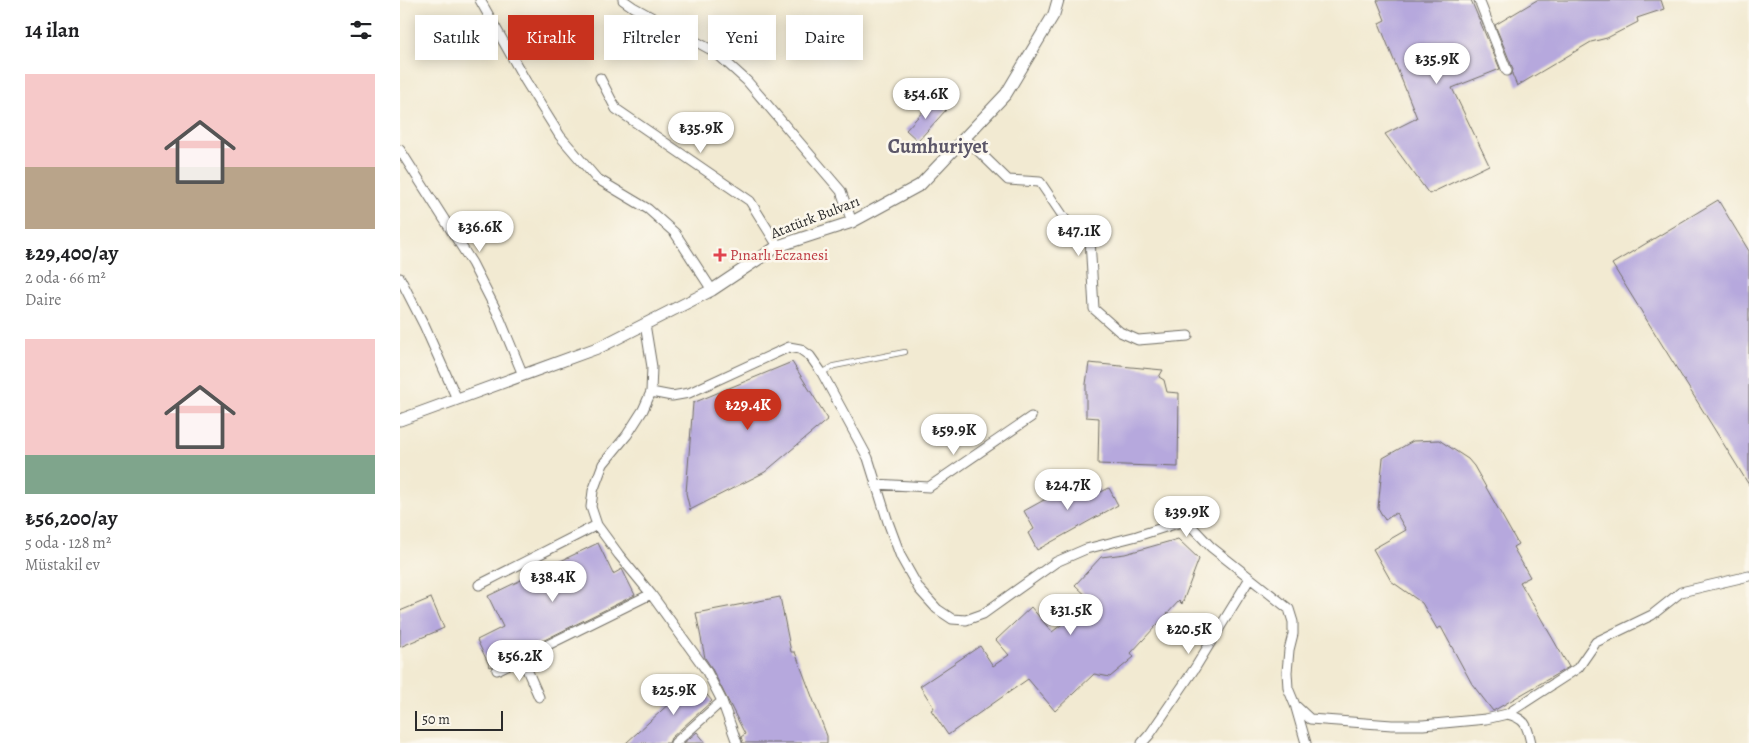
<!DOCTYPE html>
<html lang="tr">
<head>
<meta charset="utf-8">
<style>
  :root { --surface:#fff; --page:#f2f2f2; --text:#202124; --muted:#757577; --accent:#c8321e }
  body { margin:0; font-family:Alegreya,serif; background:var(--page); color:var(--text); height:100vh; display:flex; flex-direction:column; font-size:19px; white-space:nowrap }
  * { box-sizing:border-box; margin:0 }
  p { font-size:16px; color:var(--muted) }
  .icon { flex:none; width:28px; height:28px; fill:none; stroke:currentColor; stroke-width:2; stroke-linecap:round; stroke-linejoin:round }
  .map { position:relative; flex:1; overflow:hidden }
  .details { display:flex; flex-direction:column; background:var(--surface); width:400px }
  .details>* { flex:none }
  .banner { position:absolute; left:15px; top:15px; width:475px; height:45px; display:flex; gap:10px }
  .scale { position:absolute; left:15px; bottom:12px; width:88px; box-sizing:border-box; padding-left:5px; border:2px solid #2b2b2b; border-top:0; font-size:14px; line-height:18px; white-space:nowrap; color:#2b2b2b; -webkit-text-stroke:4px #fbf7ec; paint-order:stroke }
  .price { position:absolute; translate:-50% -42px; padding:0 11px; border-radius:18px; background:#fff; color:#222; font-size:16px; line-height:32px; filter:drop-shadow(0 1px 2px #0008) }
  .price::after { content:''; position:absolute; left:50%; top:30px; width:15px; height:11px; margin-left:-8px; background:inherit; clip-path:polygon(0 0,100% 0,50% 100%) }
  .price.current { background:var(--accent); color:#fff }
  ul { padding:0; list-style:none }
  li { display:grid; align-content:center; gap:10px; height:265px; padding:0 25px }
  li span { display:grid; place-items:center; height:155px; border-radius:0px; color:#555 }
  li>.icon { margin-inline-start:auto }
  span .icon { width:90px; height:90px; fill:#fffc; stroke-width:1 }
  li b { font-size:21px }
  h2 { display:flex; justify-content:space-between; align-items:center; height:60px; padding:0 25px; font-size:21px }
  .chip { padding:0 18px; border-radius:0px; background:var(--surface); box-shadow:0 2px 12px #0003; font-size:18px; line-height:45px }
  .chip.current { background:var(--accent); color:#fff }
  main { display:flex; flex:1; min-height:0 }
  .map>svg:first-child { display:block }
  .building { fill:#b6a8dd }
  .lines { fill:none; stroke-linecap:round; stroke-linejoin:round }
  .service-casing { stroke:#716e65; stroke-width:6 }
  .minor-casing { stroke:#716e65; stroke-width:11 }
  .tertiary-casing { stroke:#716e65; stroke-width:13 }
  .service { stroke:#fff; stroke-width:4.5 }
  .minor { stroke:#fff; stroke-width:9 }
  .tertiary { stroke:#fff; stroke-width:11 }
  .health-dot { fill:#e0444e; stroke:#fbf7ec; stroke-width:2 }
  .labels { text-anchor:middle; stroke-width:5; stroke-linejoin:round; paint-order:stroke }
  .street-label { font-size:15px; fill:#2b2b2b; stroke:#fbf7ec }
  .health-label { font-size:15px; fill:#be3a42; stroke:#fbf7ec; text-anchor:start }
  .district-label { font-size:20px; font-weight:bold; fill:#5c5769; stroke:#fbf7ec }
</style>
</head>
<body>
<main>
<section class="details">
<h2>14 ilan<svg class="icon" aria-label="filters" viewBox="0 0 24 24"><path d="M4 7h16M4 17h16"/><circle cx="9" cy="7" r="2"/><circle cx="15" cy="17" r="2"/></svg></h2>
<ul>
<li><span style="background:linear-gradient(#f6c9c9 60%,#b9a48a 0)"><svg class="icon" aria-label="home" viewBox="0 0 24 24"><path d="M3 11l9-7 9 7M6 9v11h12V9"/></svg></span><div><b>₺29,400/ay</b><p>2 oda · 66 m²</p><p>Daire</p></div></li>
<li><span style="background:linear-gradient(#f6c9c9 75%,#7fa58c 0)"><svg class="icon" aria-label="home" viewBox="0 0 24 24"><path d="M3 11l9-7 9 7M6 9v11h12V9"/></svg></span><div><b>₺56,200/ay</b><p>5 oda · 128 m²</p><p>Müstakil ev</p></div></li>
</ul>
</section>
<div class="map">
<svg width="1349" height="743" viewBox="0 0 1349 743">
  <rect width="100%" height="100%" fill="#fbf7ec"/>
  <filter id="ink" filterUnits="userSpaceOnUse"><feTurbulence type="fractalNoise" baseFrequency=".02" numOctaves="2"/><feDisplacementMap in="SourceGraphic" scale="10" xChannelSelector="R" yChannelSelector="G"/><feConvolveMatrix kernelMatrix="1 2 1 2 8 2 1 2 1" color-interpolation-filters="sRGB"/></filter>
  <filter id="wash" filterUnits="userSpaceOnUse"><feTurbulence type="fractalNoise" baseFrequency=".0096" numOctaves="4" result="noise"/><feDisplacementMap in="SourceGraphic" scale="20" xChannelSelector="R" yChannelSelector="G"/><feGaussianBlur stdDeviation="1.12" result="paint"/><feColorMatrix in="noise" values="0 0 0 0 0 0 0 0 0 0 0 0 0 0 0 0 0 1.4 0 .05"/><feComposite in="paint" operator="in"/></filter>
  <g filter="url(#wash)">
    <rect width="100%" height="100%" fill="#f2ead2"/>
    <g id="blocks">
      <path class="building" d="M977 0H1071L1100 69 1052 88 1089 165 1029 194 985 134 1017 118 979 23 985 20Z
        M1137 0H1261L1264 9 1237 18 1238 22 1207 38 1191 42 1117 86 1112 74 1113 69 1095 25Z
        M534 99 546 110 518 141 506 130Z
        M1318 200 1349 251V485L1212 264Z
        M392 362 428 419 365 472 290 510 286 493 293 403Z
        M689 363 763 370 759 377 764 380 767 392 779 393 778 467 698 464 699 418 686 417V384Z
        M1039 440 1068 459 1074 466 1118 544 1113 547 1130 577 1120 582 1169 667 1093 711 1072 684 1041 627 1037 629 1022 603 991 581 973 549 1006 530 996 513 985 520 978 508 983 458 1013 441Z
        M691 474 701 492 709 488 718 505 637 550 628 533 634 529 624 511Z
        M778 539 799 559 782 604 779 601 731 653 734 657 710 677 694 674 655 711 628 679 548 735 531 710 534 708 520 686 580 646 593 666 609 655 596 640 631 607 652 632 692 601 675 585 701 557 725 554Z
        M198 543 213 574 222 569 235 595 90 667 77 640 103 627 88 596Z
        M380 597 391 652H395L427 736V743H343L341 737 345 734 311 667 305 658 296 613Z
        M31 598 44 628 0 647V611Z
        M295 680 312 701 271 738 269 743H226Z
        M297 732 306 743H284Z"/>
    </g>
  </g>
  <g filter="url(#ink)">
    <use href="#blocks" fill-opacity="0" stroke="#716e65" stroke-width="1"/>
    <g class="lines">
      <defs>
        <path id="service" d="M422 373 434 366 505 352"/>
        <path id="minor" d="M80 0 125 80 160 136 196 178 248 209 275 233 312 290
          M223 0 233 7 315 52 347 81 441 191 452 222
          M1079 0 1107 71
          M200 78 216 109 350 201 378 246
          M565 138 608 180 640 182 669 225 690 239 694 309 720 332 738 340 788 336
          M0 150 72 263 97 312 123 375
          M0 278 24 325 57 399
          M245 324 252 367 251 392 243 410 227 435 203 464 193 491 191 507 197 525 219 555 251 594 306 670 322 701 337 743
          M251 392 272 396 289 393 389 347 400 349 410 356 422 373 468 458 488 522 501 557 519 589 537 609 552 619 566 620 583 614 656 562 686 549 737 536 781 522 794 529 811 547 889 609 893 622V634L889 650 887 672 888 688 895 705 910 719 992 725H1023L1086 719 1107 714 1178 668 1196 642 1252 615 1281 592 1349 576
          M475 484 529 487 631 417
          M79 585 197 525
          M122 658 139 697
          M97 670 251 594
          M896 708 906 743
          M1107 714C1126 719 1127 725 1131 743
          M275 743 322 701
          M742 743 750 734 795 668 850 578"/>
        <path id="tertiary" d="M0 420 200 347 312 290 378 246 452 222 520 185 606 94 654 14 658 0"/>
      </defs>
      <use href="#service" class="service-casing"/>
      <use href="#minor" class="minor-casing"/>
      <use href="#tertiary" class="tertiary-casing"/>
      <use href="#service" class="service"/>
      <use href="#minor" class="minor"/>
      <use href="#tertiary" class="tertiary"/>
    </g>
  </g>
  <path class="health-dot" d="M317.5 247.5h5v5h5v5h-5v5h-5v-5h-5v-5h5z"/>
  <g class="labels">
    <g class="street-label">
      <text transform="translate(415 217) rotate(-21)" y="5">Atatürk Bulvarı</text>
    </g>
    <g class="health-label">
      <text x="330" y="260">Pınarlı Eczanesi</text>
    </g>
    <g class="district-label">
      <text x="538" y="153">Cumhuriyet</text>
    </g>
  </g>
</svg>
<div class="scale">50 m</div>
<b class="price" style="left:1037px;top:85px">₺35.9K</b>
<b class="price" style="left:526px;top:120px">₺54.6K</b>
<b class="price" style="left:301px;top:154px">₺35.9K</b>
<b class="price" style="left:80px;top:253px">₺36.6K</b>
<b class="price" style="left:679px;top:257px">₺47.1K</b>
<b class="price current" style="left:348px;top:431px">₺29.4K</b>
<b class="price" style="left:554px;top:456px">₺59.9K</b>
<b class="price" style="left:668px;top:511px">₺24.7K</b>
<b class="price" style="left:787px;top:538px">₺39.9K</b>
<b class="price" style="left:153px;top:603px">₺38.4K</b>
<b class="price" style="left:671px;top:636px">₺31.5K</b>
<b class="price" style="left:789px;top:655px">₺20.5K</b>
<b class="price" style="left:120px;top:682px">₺56.2K</b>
<b class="price" style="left:274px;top:716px">₺25.9K</b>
<div class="banner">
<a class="chip">Satılık</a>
<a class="chip current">Kiralık</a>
<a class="chip">Filtreler</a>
<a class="chip">Yeni</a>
<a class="chip">Daire</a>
</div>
</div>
</main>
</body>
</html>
